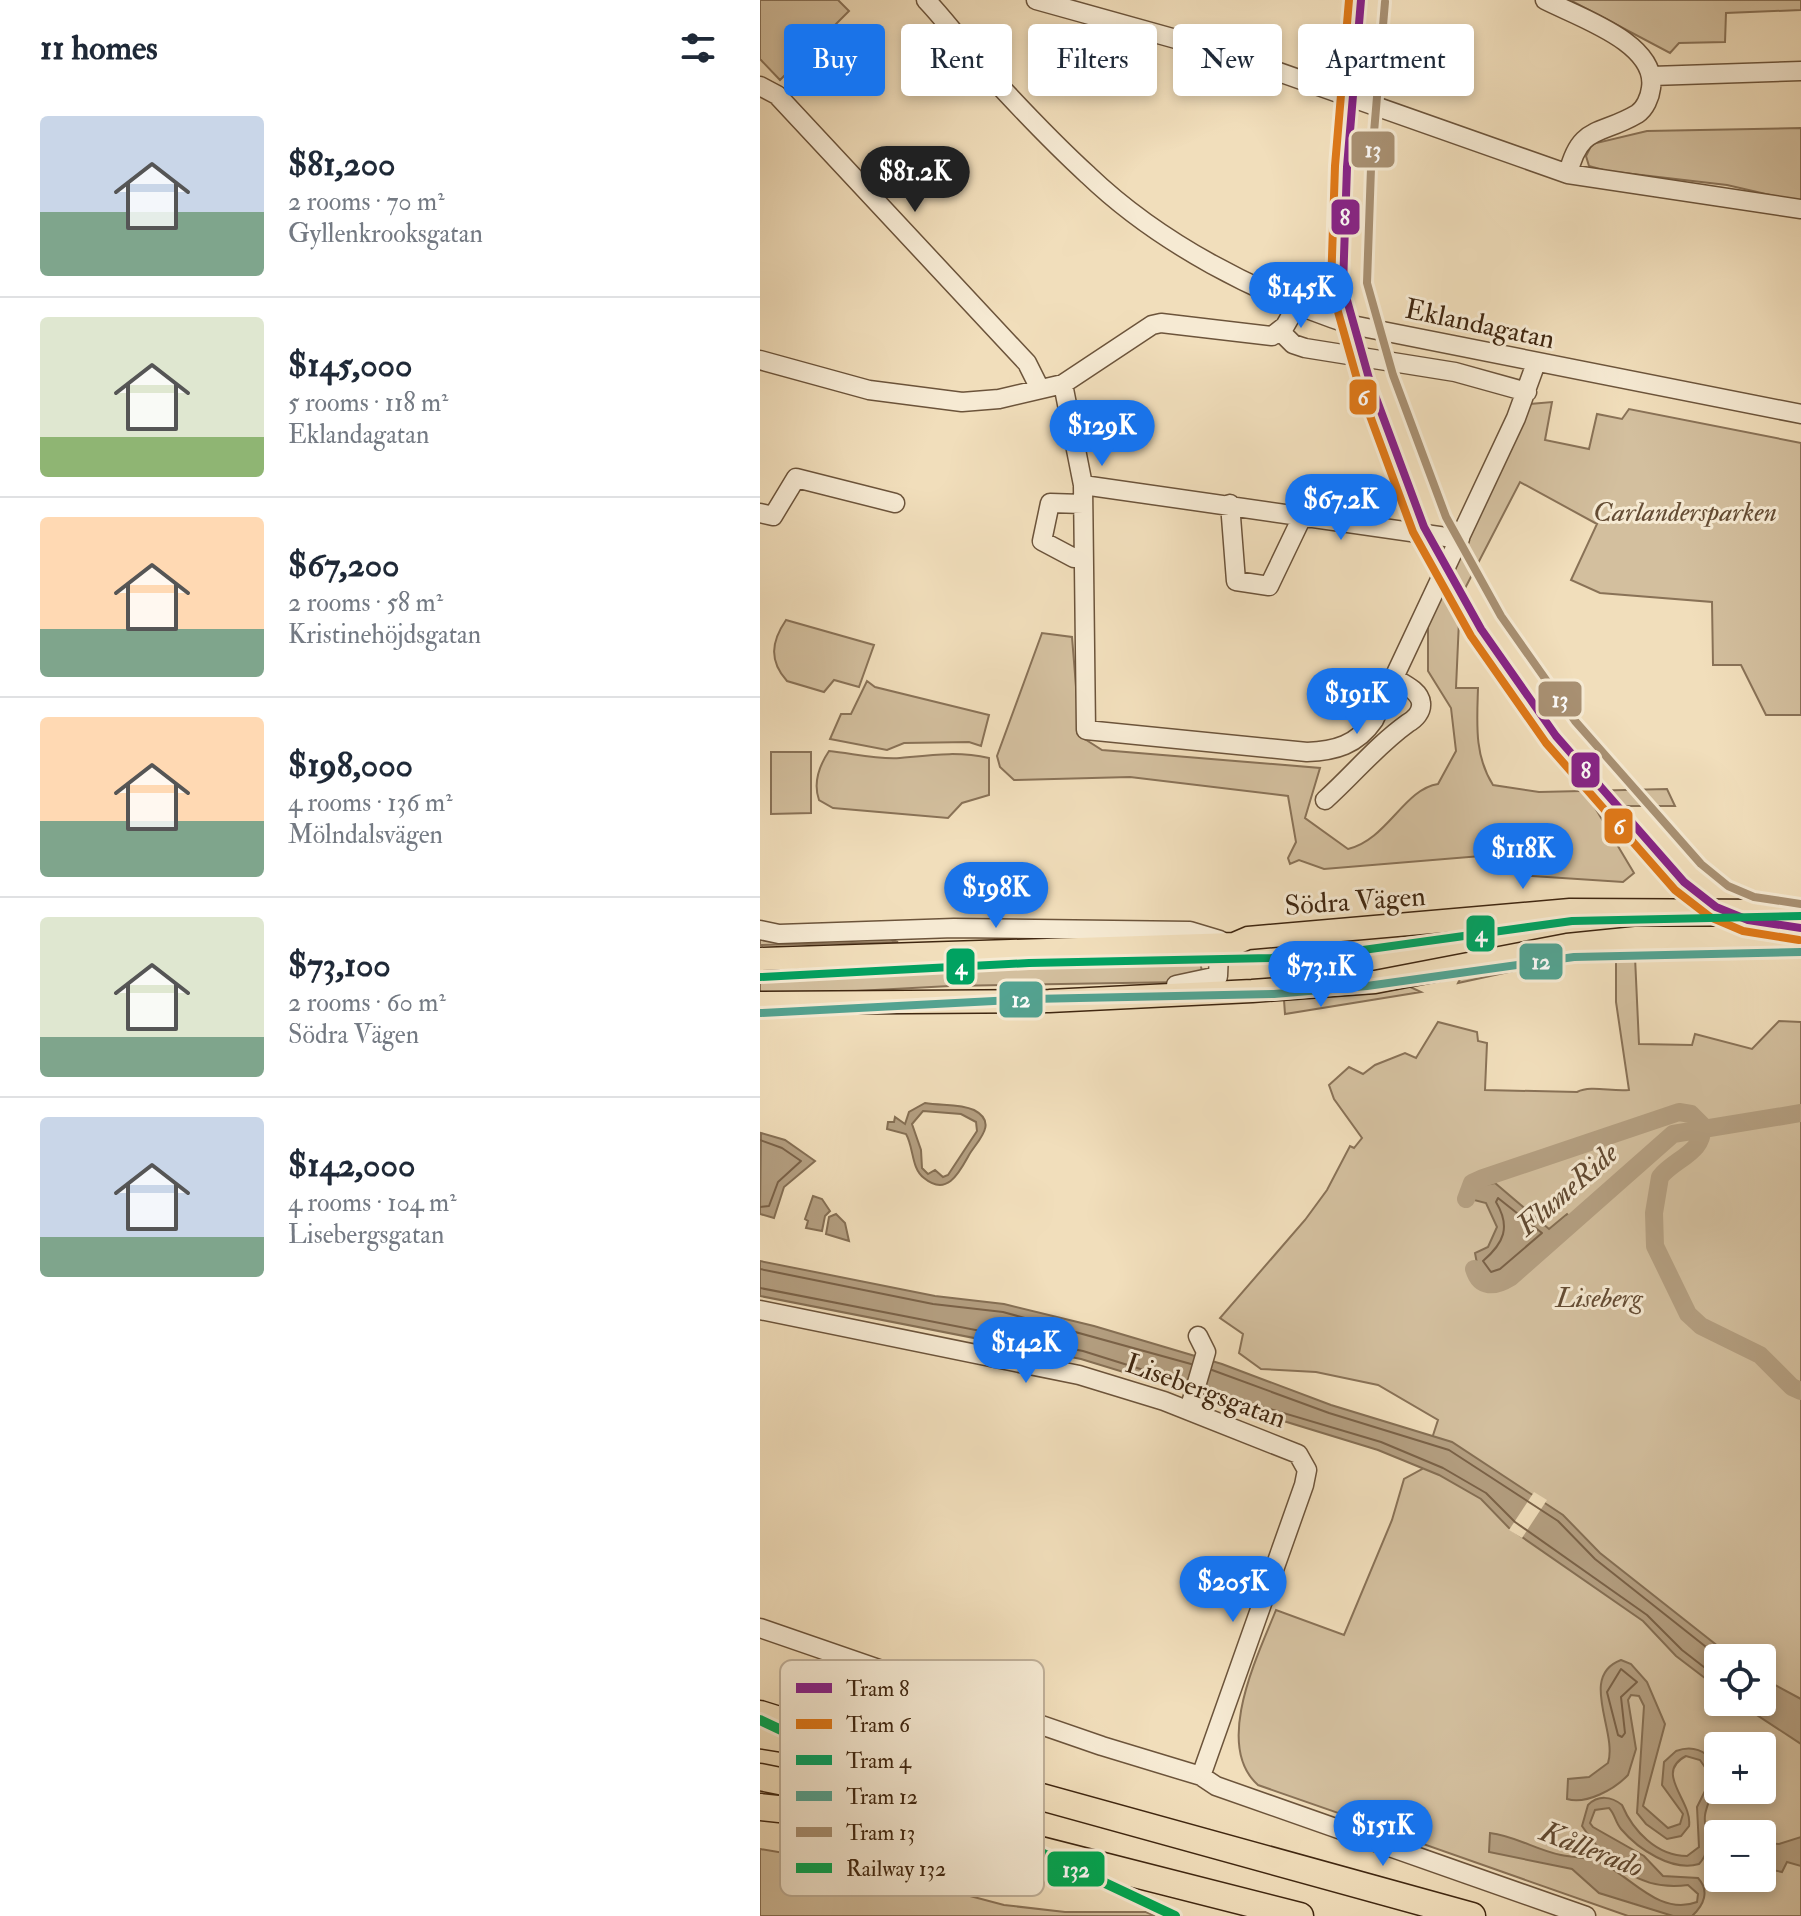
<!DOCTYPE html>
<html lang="en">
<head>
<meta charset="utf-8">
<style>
  :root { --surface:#fff; --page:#f2f2f3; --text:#1f2937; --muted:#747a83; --line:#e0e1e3; --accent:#1a73e8 }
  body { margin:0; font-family:"IM FELL Double Pica",serif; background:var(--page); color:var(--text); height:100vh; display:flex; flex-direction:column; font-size:30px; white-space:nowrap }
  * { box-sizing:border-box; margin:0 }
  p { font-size:26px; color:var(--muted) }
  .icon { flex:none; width:44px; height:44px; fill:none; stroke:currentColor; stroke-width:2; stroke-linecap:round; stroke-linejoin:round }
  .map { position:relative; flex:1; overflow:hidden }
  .details { display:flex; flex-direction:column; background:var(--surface); width:760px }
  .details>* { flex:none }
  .top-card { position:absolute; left:24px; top:24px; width:760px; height:72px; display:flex; gap:16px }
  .fabs { position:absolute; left:944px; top:1644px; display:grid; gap:16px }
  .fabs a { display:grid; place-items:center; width:72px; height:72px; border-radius:8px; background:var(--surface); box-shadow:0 4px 12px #0003; font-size:40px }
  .price { position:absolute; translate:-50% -68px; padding:0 18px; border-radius:28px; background:var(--accent); color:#fff; font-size:26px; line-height:52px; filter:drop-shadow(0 2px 4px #0008) }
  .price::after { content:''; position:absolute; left:50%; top:48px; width:24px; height:18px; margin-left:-12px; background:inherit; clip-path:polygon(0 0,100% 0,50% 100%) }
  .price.active { background:#222; color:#fff }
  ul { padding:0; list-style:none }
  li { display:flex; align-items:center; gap:24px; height:200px; padding:0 40px }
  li+li { border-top:2px solid var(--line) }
  li span { display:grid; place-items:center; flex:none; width:224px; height:160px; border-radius:8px; color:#555 }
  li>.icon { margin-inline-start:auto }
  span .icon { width:96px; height:96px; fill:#fffc; stroke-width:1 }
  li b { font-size:34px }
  h2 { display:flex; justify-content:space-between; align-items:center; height:96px; padding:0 40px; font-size:34px }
  .tag { padding:0 28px; border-radius:8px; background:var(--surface); box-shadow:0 4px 12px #0003; font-size:28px; line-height:72px }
  .tag.active { background:var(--accent); color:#fff }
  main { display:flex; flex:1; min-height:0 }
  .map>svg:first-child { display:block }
  .green { fill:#d3bf9e; stroke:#897257; stroke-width:2; fill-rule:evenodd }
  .water { fill:#b49f81; stroke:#856f54; stroke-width:2; fill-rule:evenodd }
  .pier { fill:#f1debb }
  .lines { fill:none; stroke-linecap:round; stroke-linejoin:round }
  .shore { stroke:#7a6248; stroke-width:2 }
  .canal { stroke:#b49f81; stroke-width:18 }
  .minor-casing { stroke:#6c543b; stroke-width:21 }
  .major-casing { stroke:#3f2610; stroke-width:25 }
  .highway-casing { stroke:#3f2610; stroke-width:29 }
  .minor { stroke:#f6ead3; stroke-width:18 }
  .major { stroke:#f1debb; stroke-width:22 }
  .highway { stroke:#f1debb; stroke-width:26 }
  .rail-1-casing { stroke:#f6ead3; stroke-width:16 }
  .rail-1 { stroke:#00a651; stroke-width:10 }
  .tram-1-casing { stroke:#f6ead3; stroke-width:14 }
  .tram-2-casing { stroke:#f6ead3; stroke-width:14 }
  .tram-3-casing { stroke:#f6ead3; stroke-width:14 }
  .tram-4-casing { stroke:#f6ead3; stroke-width:14 }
  .tram-5-casing { stroke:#f6ead3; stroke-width:14 }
  .tram-1 { stroke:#872387; stroke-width:8 }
  .tram-2 { stroke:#de7818; stroke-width:8 }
  .tram-3 { stroke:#00a261; stroke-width:8 }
  .tram-4 { stroke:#53a391; stroke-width:8 }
  .tram-5 { stroke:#a89072; stroke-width:8 }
  .labels { text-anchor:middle; stroke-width:6; stroke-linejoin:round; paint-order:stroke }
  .street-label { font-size:28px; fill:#3f2610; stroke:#f6ead3 }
  .park-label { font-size:28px; font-style:italic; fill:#644c34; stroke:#f6ead3 }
  .water-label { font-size:30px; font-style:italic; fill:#624a32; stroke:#f6ead3 }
  .key { fill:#f6ead3; stroke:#bfaf98; stroke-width:2 }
  .key-label { font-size:22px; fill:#3f2610 }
  .line-badge { stroke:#f6ead3; stroke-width:3 }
  .badge-label { font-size:22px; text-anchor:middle; font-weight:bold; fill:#fff }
</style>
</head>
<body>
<main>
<section class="details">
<h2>11 homes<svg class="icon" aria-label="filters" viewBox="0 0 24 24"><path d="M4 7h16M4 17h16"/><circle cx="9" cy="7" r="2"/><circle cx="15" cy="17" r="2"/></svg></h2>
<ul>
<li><span style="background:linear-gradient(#c9d6e8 60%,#7fa58c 0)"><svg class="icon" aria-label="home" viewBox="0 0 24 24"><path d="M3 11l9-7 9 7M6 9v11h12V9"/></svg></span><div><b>$81,200</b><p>2 rooms · 70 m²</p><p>Gyllenkrooksgatan</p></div></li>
<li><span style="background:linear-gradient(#dfe7d0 75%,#8fb573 0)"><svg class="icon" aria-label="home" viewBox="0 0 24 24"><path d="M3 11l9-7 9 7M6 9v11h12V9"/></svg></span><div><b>$145,000</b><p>5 rooms · 118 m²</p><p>Eklandagatan</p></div></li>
<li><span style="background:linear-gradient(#ffd9b3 70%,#7fa58c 0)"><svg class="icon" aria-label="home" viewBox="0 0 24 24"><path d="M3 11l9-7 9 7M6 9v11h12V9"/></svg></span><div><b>$67,200</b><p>2 rooms · 58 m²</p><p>Kristinehöjdsgatan</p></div></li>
<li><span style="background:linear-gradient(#ffd9b3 65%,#7fa58c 0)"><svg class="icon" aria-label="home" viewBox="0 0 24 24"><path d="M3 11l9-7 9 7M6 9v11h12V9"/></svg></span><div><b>$198,000</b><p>4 rooms · 136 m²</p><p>Mölndalsvägen</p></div></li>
<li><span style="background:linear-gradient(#dfe7d0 75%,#7fa58c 0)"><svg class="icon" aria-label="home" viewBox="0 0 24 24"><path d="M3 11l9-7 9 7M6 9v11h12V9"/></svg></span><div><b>$73,100</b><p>2 rooms · 60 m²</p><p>Södra Vägen</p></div></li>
<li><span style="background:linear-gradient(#c9d6e8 75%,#7fa58c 0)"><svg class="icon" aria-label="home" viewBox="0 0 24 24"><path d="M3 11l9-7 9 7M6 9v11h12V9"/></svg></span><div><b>$142,000</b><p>4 rooms · 104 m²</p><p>Lisebergsgatan</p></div></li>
</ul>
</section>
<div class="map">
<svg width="1041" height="1916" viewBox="0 0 1041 1916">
  <rect width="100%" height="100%" fill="#f1debb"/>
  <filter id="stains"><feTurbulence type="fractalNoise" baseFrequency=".0025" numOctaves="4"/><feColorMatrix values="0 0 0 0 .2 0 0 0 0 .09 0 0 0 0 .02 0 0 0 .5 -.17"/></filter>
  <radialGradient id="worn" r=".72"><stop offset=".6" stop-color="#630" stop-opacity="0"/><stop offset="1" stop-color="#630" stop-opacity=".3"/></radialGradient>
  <path class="green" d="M0 0H78L89 11 20 80 0 59Z
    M810 0H1041V10L966 13 965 42 919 43 910 53Z
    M1041 128V202L967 185 847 171 829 166 826 156 832 144 887 131Z
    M792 402 785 440 829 449 837 414 862 419 869 409 1041 443V715H1006L981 665H953L952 602 840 593 811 580 837 524 760 482 700 598 696 688H718C717 723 714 755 733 785L779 792 907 789 915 806H834L874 873 863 882 758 875 721 856 564 869 539 860 530 864 528 858 536 842 528 796 370 777 254 780 240 767 237 756 282 633 312 637 320 736 342 750 560 768 545 818 588 849C627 840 644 789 678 784L696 751 691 708 668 671V622L770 404Z
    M26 620 114 645 99 687 74 680 64 692 27 681C9 661 11 642 26 620Z
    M107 681 115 687 229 715 221 746 209 742 144 743 127 750 70 739 81 714H91Z
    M69 751C91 753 118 760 140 758 171 755 198 751 229 758V795L202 803 188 818 73 808 59 800C53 783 59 766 69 751Z
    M11 752H51V813L11 814Z
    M0 939H129L138 942 0 945Z
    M852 950 836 953 698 983 703 973 713 968Z
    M438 954 442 971 422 982 190 986 0 996V969Z
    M875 957 879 1044 932 1045 935 1034 992 1049 1019 1021 1041 1022V1916H868L646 1838 650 1829 634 1822 624 1829 498 1785C453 1745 498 1655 516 1610L584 1635 632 1520 644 1479 662 1469 678 1420 618 1385 556 1372 501 1369 479 1353 483 1334 460 1318 545 1220 567 1190 590 1146 594 1148 602 1138 574 1099 569 1085 589 1067 603 1074 615 1065 645 1053 656 1058 678 1022 717 1032 718 1041 727 1043 725 1090 817 1092C831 1085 852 1092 869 1090L856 1002V959ZM958 1658H1002V1702H958ZM958 1746H1002V1790H958ZM958 1834H1002V1878H958Z
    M646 985 661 992 525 1014 524 1000Z
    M0 1849 89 1864 244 1905 305 1912H386L395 1916H0Z"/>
  <path class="water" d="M165 1103C181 1106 199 1103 214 1110 239 1123 217 1141 209 1155 199 1173 187 1197 164 1178 151 1168 154 1148 146 1134L127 1129 128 1122H134L135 1117 145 1124 149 1112ZM163 1111 201 1114 216 1122 217 1131 188 1175 183 1177 175 1170 168 1174 162 1168 161 1150 152 1124Z
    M1 1133 25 1140 55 1161 24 1187 14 1218 0 1214Z
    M735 1183 789 1229 807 1214 811 1218 743 1277 730 1281 719 1274 715 1253 728 1247 737 1227 726 1203 710 1199 709 1193 714 1187Z
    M53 1196 62 1199 70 1211 65 1216 62 1231 46 1228 48 1221 45 1219Z
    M76 1214 85 1223 89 1241 66 1234 69 1217Z
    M0 1261 175 1296 244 1304 334 1326 462 1364 571 1405 692 1442 803 1515 840 1553 973 1658H958V1688L916 1656 883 1621 749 1528 721 1499 679 1475 618 1450 321 1359 0 1296Z
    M861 1660 871 1664 887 1682 905 1724 883 1806 908 1828 920 1824 923 1814 902 1785 904 1762 916 1751C927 1747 938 1748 947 1755 968 1772 948 1795 945 1815 943 1834 954 1848 939 1864 912 1872 878 1849 861 1829 855 1822 855 1814 849 1808L835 1810 830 1823 833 1827 884 1856 903 1876 938 1878C950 1891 944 1905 932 1916H913L839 1893 812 1869 729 1852 730 1833C756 1836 776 1850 801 1855 815 1858 831 1857 844 1864 872 1878 900 1916 937 1902L938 1894 928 1885C880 1892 847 1863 822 1826L828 1805C838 1795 851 1796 862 1805 873 1831 897 1856 927 1856L939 1847 937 1807 947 1787 949 1773 940 1760 926 1756C893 1773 933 1801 929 1826L921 1836 907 1839 886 1824 877 1813 884 1706 879 1696 871 1695 868 1700 876 1749 868 1775C855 1789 826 1805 807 1799L808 1779 829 1777 848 1763C858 1732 818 1676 861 1660Z
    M1002 1678 1041 1699V1744L977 1702H1002Z
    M1041 1837V1866L1027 1862 1022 1872 1002 1868V1843L1019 1844Z"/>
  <path class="pier" d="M774 1492 787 1500 762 1538 749 1530Z"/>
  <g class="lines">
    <path class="shore" d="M0 1140 22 1148 41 1161 18 1182 9 1206 0 1207
      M738 1198 782 1233 740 1269 731 1272 723 1261C744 1243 751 1227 736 1202Z
      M0 1269 173 1304 243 1312 431 1364
      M0 1288 323 1351 425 1383
      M452 1370 569 1413 689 1450 798 1521 835 1559 960 1658
      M446 1390 621 1442 683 1468 726 1493 755 1522 887 1615 922 1650 958 1678
      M861 1669 877 1682 861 1697 865 1733 862 1737 858 1735 847 1692Z"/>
    <path class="canal" d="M706 1199 712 1183 723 1178 919 1112 931 1114 942 1125C945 1153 915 1158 900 1177L894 1213 895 1246 928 1314 941 1326 1000 1355 1032 1387 1041 1391
      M714 1269C720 1289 735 1287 751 1277L913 1134 1041 1113"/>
    <defs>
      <path id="minor" d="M166 0C187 22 205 47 225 70 258 106 292 142 328 175 400 244 498 294 592 325L1041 414
        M276 0 459 51 808 174 1041 209
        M785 0C818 17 898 43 891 88 890 97 885 109 877 114 840 136 820 124 808 174
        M892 76 1041 71
        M0 86 17 95 267 363 280 389
        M520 331 533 344 545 348 695 372 767 392
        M0 360 109 390 202 402 239 399 303 384 392 325 401 323 512 336 525 326 537 305
        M303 384 323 485 326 730 547 752C575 751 597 745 614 720L756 418 776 363
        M323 485 700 539
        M323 504 290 503 282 541 314 558H323
        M470 504 476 581 509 586 543 515
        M0 513 13 516 36 478 135 503
        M565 800C594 774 616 746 648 723 655 719 662 712 661 703 660 691 644 684 634 678
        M0 930 19 934 194 928 430 931 460 940
        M416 985 458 976 459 953 474 944
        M0 1310 319 1375 404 1401 538 1454 547 1470 544 1485 441 1776
        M429 1410 446 1352 438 1336
        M0 1628 342 1746 441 1776 456 1786 826 1916"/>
      <path id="major" d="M0 959 474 944 488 938 810 910 1041 911
        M0 1003 289 1001 492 991 615 982 807 945 876 938H1041"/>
      <path id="highway" d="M0 1714 144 1759 712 1916
        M0 1735 49 1743
        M0 1777 74 1792 186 1826 540 1916
        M0 1807 131 1821"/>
    </defs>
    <use href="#minor" class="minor-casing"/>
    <use href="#major" class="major-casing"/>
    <use href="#highway" class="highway-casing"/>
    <use href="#minor" class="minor"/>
    <use href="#major" class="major"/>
    <use href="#highway" class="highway"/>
    <defs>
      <path id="rail-1" d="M0 1720 415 1916"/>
    </defs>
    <use href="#rail-1" class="rail-1-casing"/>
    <use href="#rail-1" class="rail-1"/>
    <defs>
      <path id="tram-1" d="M601 0 587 167 583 286 610 382 664 527 721 629 796 736 924 882 956 907 988 920 1041 928"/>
      <path id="tram-2" d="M589 0 575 166 571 287 599 386 653 532 711 636 786 743 915 890 950 917 983 931 1039 940"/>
      <path id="tram-3" d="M0 977 269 963 511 958 603 950 812 921 1041 916"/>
      <path id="tram-4" d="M1 1013 271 999 514 994 607 986 814 957 1041 952"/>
      <path id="tram-5" d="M625 2 611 168 607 283 633 375 686 517 741 616 815 721 941 864 968 886 994 897 1041 904"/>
    </defs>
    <use href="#tram-1" class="tram-1-casing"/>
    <use href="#tram-2" class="tram-2-casing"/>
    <use href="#tram-3" class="tram-3-casing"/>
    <use href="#tram-4" class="tram-4-casing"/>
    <use href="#tram-5" class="tram-5-casing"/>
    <use href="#tram-1" class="tram-1"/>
    <use href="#tram-2" class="tram-2"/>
    <use href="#tram-3" class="tram-3"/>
    <use href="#tram-4" class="tram-4"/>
    <use href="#tram-5" class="tram-5"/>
  </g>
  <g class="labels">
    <g class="street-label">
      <text transform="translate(720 323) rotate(12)" y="10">Eklandagatan</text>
      <text transform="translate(595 900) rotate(-4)" y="10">Södra Vägen</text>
      <text transform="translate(446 1390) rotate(20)" y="10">Lisebergsgatan</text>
    </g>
    <g class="park-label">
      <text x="925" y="521">Carlandersparken</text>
      <text x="839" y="1307">Liseberg</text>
    </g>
    <g class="water-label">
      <text transform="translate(807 1189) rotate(-41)" y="10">FlumeRide</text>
      <text transform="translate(832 1849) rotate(21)" y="10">Kållerado</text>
    </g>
  </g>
  <rect x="20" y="1660" width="264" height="236" rx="12" class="key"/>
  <rect x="36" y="1683" width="36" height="10" fill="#872387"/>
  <rect x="36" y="1719" width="36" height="10" fill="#de7818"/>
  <rect x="36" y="1755" width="36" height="10" fill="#00a261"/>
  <rect x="36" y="1791" width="36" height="10" fill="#53a391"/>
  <rect x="36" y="1827" width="36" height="10" fill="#a89072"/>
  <rect x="36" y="1863" width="36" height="10" fill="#00a651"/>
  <g class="key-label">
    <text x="86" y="1696">Tram 8</text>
    <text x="86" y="1732">Tram 6</text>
    <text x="86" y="1768">Tram 4</text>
    <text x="86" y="1804">Tram 12</text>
    <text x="86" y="1840">Tram 13</text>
    <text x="86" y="1876">Railway 132</text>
  </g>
  <g class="line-badge">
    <rect x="590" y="130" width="46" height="39" rx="8" fill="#a89072"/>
    <rect x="570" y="198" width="31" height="38" rx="8" fill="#872387"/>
    <rect x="588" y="378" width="30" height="38" rx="8" fill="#de7818"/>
    <rect x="777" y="680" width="46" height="38" rx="8" fill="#a89072"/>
    <rect x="810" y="751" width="31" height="38" rx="8" fill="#872387"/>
    <rect x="843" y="807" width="31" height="38" rx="8" fill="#de7818"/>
    <rect x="705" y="914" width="31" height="39" rx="8" fill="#00a261"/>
    <rect x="758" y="942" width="46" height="39" rx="8" fill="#53a391"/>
    <rect x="185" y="947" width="31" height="39" rx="8" fill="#00a261"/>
    <rect x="238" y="980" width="46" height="39" rx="8" fill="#53a391"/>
    <rect x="286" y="1850" width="60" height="38" rx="8" fill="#00a651"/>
  </g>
  <g class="badge-label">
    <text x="613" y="157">13</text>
    <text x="585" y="225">8</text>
    <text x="603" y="405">6</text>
    <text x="800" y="707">13</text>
    <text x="826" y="778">8</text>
    <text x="859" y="834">6</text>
    <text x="721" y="941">4</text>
    <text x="781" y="969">12</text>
    <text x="201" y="974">4</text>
    <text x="261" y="1007">12</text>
    <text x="316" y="1877">132</text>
  </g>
  <rect width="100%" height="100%" filter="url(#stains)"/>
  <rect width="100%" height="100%" fill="url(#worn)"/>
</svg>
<div class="fabs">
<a><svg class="icon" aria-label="locate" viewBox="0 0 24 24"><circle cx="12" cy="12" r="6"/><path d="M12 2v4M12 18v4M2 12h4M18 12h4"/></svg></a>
<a>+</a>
<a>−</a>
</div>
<b class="price active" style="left:155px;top:214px">$81.2K</b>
<b class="price" style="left:541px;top:330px">$145K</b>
<b class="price" style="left:342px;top:468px">$129K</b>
<b class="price" style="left:581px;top:542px">$67.2K</b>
<b class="price" style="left:597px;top:736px">$191K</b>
<b class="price" style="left:763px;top:891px">$118K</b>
<b class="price" style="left:236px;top:930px">$198K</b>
<b class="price" style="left:561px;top:1009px">$73.1K</b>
<b class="price" style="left:266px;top:1385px">$142K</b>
<b class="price" style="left:473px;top:1624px">$205K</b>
<b class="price" style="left:623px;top:1868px">$151K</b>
<div class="top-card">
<a class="tag active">Buy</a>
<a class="tag">Rent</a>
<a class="tag">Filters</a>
<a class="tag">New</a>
<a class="tag">Apartment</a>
</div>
</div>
</main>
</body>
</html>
